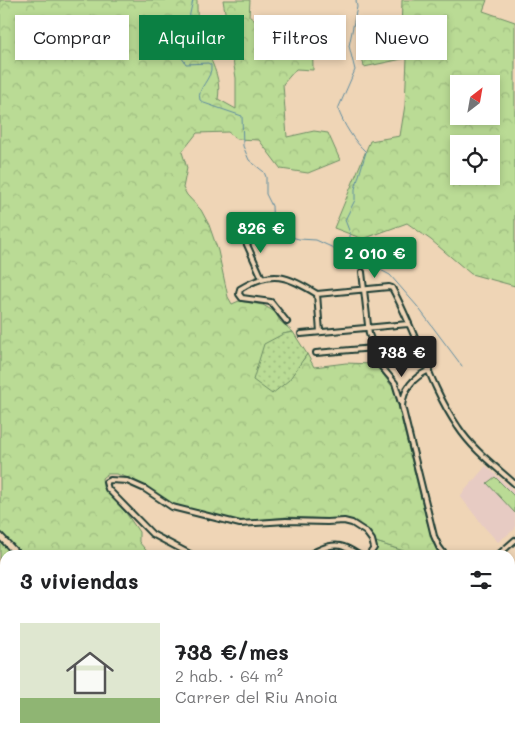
<!DOCTYPE html>
<html lang="es">
<head>
<meta charset="utf-8">
<style>
  :root { --surface:#fff; --page:#f6f6f6; --text:#202124; --muted:#757577; --line:#e0e0e0; --accent:#0b8043 }
  body { margin:0; font-family:Mali,sans-serif; background:var(--page); color:var(--text); height:100vh; display:flex; flex-direction:column; font-size:19px; white-space:nowrap }
  * { box-sizing:border-box; margin:0 }
  p { font-size:16px; color:var(--muted) }
  .icon { flex:none; width:28px; height:28px; fill:none; stroke:currentColor; stroke-width:2; stroke-linecap:round; stroke-linejoin:round }
  .map { position:relative; flex:1; overflow:hidden }
  .details { position:absolute; left:0px; top:550px; width:515px; height:195px; display:flex; flex-direction:column; background:var(--surface); border-radius:15px 15px 0 0; box-shadow:0 2px 8px #0003 }
  .details>* { flex:none }
  .guide { position:absolute; left:15px; top:15px; width:485px; height:45px; display:flex; gap:10px }
  .needle { width:32px; rotate:31deg }
  .buttons { position:absolute; left:450px; top:75px; display:grid; gap:10px }
  .buttons a { display:grid; place-items:center; width:50px; height:50px; border-radius:0px; background:var(--surface); box-shadow:0 2px 8px #0003; font-size:25px }
  .price { position:absolute; translate:-50% -42px; padding:0 11px; border-radius:5px; background:var(--accent); color:#fff; font-size:16px; line-height:32px; filter:drop-shadow(0 1px 2px #0008) }
  .price::after { content:''; position:absolute; left:50%; top:30px; width:15px; height:11px; margin-left:-8px; background:inherit; clip-path:polygon(0 0,100% 0,50% 100%) }
  .price.current { background:#222; color:#fff }
  ul { padding:0; list-style:none }
  li { display:flex; align-items:center; gap:15px; height:125px; padding:0 20px }
  li+li { border-top:1px solid var(--line) }
  li span { display:grid; place-items:center; flex:none; width:140px; height:100px; border-radius:0px; color:#555 }
  li>.icon { margin-inline-start:auto }
  span .icon { width:60px; height:60px; fill:#fffc; stroke-width:1 }
  li b { font-size:21px }
  h2 { display:flex; justify-content:space-between; align-items:center; height:60px; padding:0 20px; font-size:21px }
  .tag { padding:0 18px; border-radius:0px; background:var(--surface); box-shadow:0 2px 8px #0003; font-size:18px; line-height:45px }
  .tag.current { background:var(--accent); color:#fff }
  .map>svg:first-child { display:block }
  .built { fill:#e7cbc3 }
  .grass { fill:#badb95; stroke:#6c8c64 }
  .forest { fill:url(#forest-crowns); stroke:#6c8c64; fill-rule:evenodd }
  .cemetery { fill:url(#cemetery-stones); stroke:#6c8c64 }
  .garden { fill:url(#garden-dots); stroke:#6c8c64 }
  .lines { fill:none; stroke-linecap:round; stroke-linejoin:round }
  .stream { stroke:#5f8ca0; stroke-width:1 }
  .minor-casing { stroke:#1f3d34; stroke-width:8 }
  .major-casing { stroke:#1f3d34; stroke-width:9 }
  .minor { stroke:#efd5b6; stroke-width:4 }
  .major { stroke:#efd5b6; stroke-width:5 }
</style>
</head>
<body>
<div class="map">
<svg width="515" height="745" viewBox="0 0 515 745">
  <defs>
    <pattern id="forest-crowns" width="20" height="18" patternUnits="userSpaceOnUse" patternTransform="scale(1.25)"><rect width="20" height="18" fill="#badb95"/><path d="M2 6a3 3 0 1 1 6 0M12 15a3 3 0 1 1 6 0" fill="none" stroke="#9fbd81"/></pattern>
    <pattern id="cemetery-stones" width="16" height="16" patternUnits="userSpaceOnUse" patternTransform="scale(1.25)"><rect width="16" height="16" fill="#badb95"/><path d="M2 7V4a2 2 0 0 1 4 0v3zM10 15v-3a2 2 0 0 1 4 0v3z" fill="#9fbd81"/></pattern>
    <pattern id="garden-dots" width="8" height="8" patternUnits="userSpaceOnUse" patternTransform="scale(1.25)"><rect width="8" height="8" fill="#badb95"/><path d="M2 2h.1M6 6h.1" fill="none" stroke="#9fbd81" stroke-width="1.8" stroke-linecap="round"/></pattern>
  </defs>
  <rect width="100%" height="100%" fill="#efd5b6"/>
  <filter id="ink" filterUnits="userSpaceOnUse"><feTurbulence type="fractalNoise" baseFrequency=".02" numOctaves="2"/><feDisplacementMap in="SourceGraphic" scale="10" xChannelSelector="R" yChannelSelector="G"/><feConvolveMatrix kernelMatrix="1 2 1 2 8 2 1 2 1" color-interpolation-filters="sRGB"/></filter>
  <g filter="url(#ink)">
    <path class="built" d="M486 466 515 492V529L498 542 484 527 460 496Z"/>
    <path class="grass" d="M495 477 515 497V513L487 483Z
      M376 542 416 555H372L376 549Z"/>
    <path class="forest" d="M0 0H197C197 13 197 26 202 39 210 60 222 77 218 99L236 109V78L223 0H250L249 16 260 25 312 23 313 70 296 69 283 84 287 137 314 131 328 133 340 160 308 173 281 169 259 140 237 139 228 132 197 133 182 152 187 168 183 188 187 195 201 210 209 225 218 251 228 297 232 304 239 301 263 305 275 312 280 321 293 332 283 334 303 360 307 354 314 367 346 363 372 364 378 368 394 389 426 519 437 551 436 555H416L376 542 367 530 352 520 287 517 239 522 209 515 172 505 132 479 116 474H107L102 478 103 487 126 513 139 532V542L150 555H5V713L0 710Z
      M402 0H487L483 11 515 22V286L471 274 431 240 407 223 363 239 334 228 370 141 400 136 405 105 407 58 364 67 359 40 401 34ZM459 84H491V116H459ZM459 144H491V176H459Z
      M23 740H142L134 745H24Z"/>
    <path class="cemetery" d="M220 740H283L284 745H229L228 742Z"/>
    <path class="garden" d="M293 332 307 354 289 380 272 394 253 380 264 344 283 334Z"/>
    <g class="lines">
      <path class="stream" d="M193 0 185 36 182 58 186 64 208 63 211 65C213 79 196 88 200 100L204 103 242 116 243 146 249 160 264 172 266 177V194L272 206 273 230 283 235 299 239 316 240 373 266 390 275 417 306 462 366
        M350 239V233L345 220 355 200V189L366 152C353 140 344 125 338 109L355 70 349 46 357 7 356 0
        M342 251 346 245"/>
      <defs>
        <path id="minor" d="M244 238 262 278
          M362 272 369 334 380 365 395 383 401 403
          M317 294 389 287 392 288C417 333 429 385 458 427 473 450 495 466 515 484
          M317 294 320 332
          M287 322 271 302 242 298 239 294 240 289C272 269 287 276 317 294
          M301 334 408 324
          M316 353 374 348
          M380 365 417 344
          M429 370C413 378 404 388 402 406L434 536 439 547 445 555
          M192 555 152 534 108 489 106 482 110 480 127 481 145 489 172 507 240 524 286 521 327 522 344 521 352 523 366 532 372 540 374 548 369 555
          M308 555C319 550 332 542 344 547 350 549 354 552 359 555
          M498 555 515 540
          M510 587 515 588
          M514 633 515 628
          M510 668 515 673
          M510 675 515 680
          M0 676 5 678
          M510 699 515 695
          M89 740 97 745
          M437 740 440 745
          M178 745 182 740
          M355 745 361 740
          M469 745 470 740
          M509 745 512 730 510 712"/>
        <path id="major" d="M0 536 18 555
          M297 740 299 745
          M302 740 304 745"/>
      </defs>
      <use href="#minor" class="minor-casing"/>
      <use href="#major" class="major-casing"/>
      <use href="#minor" class="minor"/>
      <use href="#major" class="major"/>
    </g>
  </g>
</svg>
<div class="buttons">
<a><svg class="needle" viewBox="-14 -14 28 28"><path d="M0-13l5 13h-10z" fill="#e53935"/><path d="M0 13l5-13h-10z" fill="#757577"/></svg></a>
<a><svg class="icon" aria-label="locate" viewBox="0 0 24 24"><circle cx="12" cy="12" r="6"/><path d="M12 2v4M12 18v4M2 12h4M18 12h4"/></svg></a>
</div>
<b class="price" style="left:261px;top:254px">826 €</b>
<b class="price" style="left:375px;top:279px">2 010 €</b>
<b class="price current" style="left:402px;top:378px">738 €</b>
<div class="guide">
<a class="tag">Comprar</a>
<a class="tag current">Alquilar</a>
<a class="tag">Filtros</a>
<a class="tag">Nuevo</a>
</div>
<section class="details">
<h2>3 viviendas<svg class="icon" aria-label="filters" viewBox="0 0 24 24"><path d="M4 7h16M4 17h16"/><circle cx="9" cy="7" r="2"/><circle cx="15" cy="17" r="2"/></svg></h2>
<ul>
<li><span style="background:linear-gradient(#dfe7d0 75%,#8fb573 0)"><svg class="icon" aria-label="home" viewBox="0 0 24 24"><path d="M3 11l9-7 9 7M6 9v11h12V9"/></svg></span><div><b>738 €/mes</b><p>2 hab. · 64 m²</p><p>Carrer del Riu Anoia</p></div></li>
</ul>
</section>
</div>
</body>
</html>
